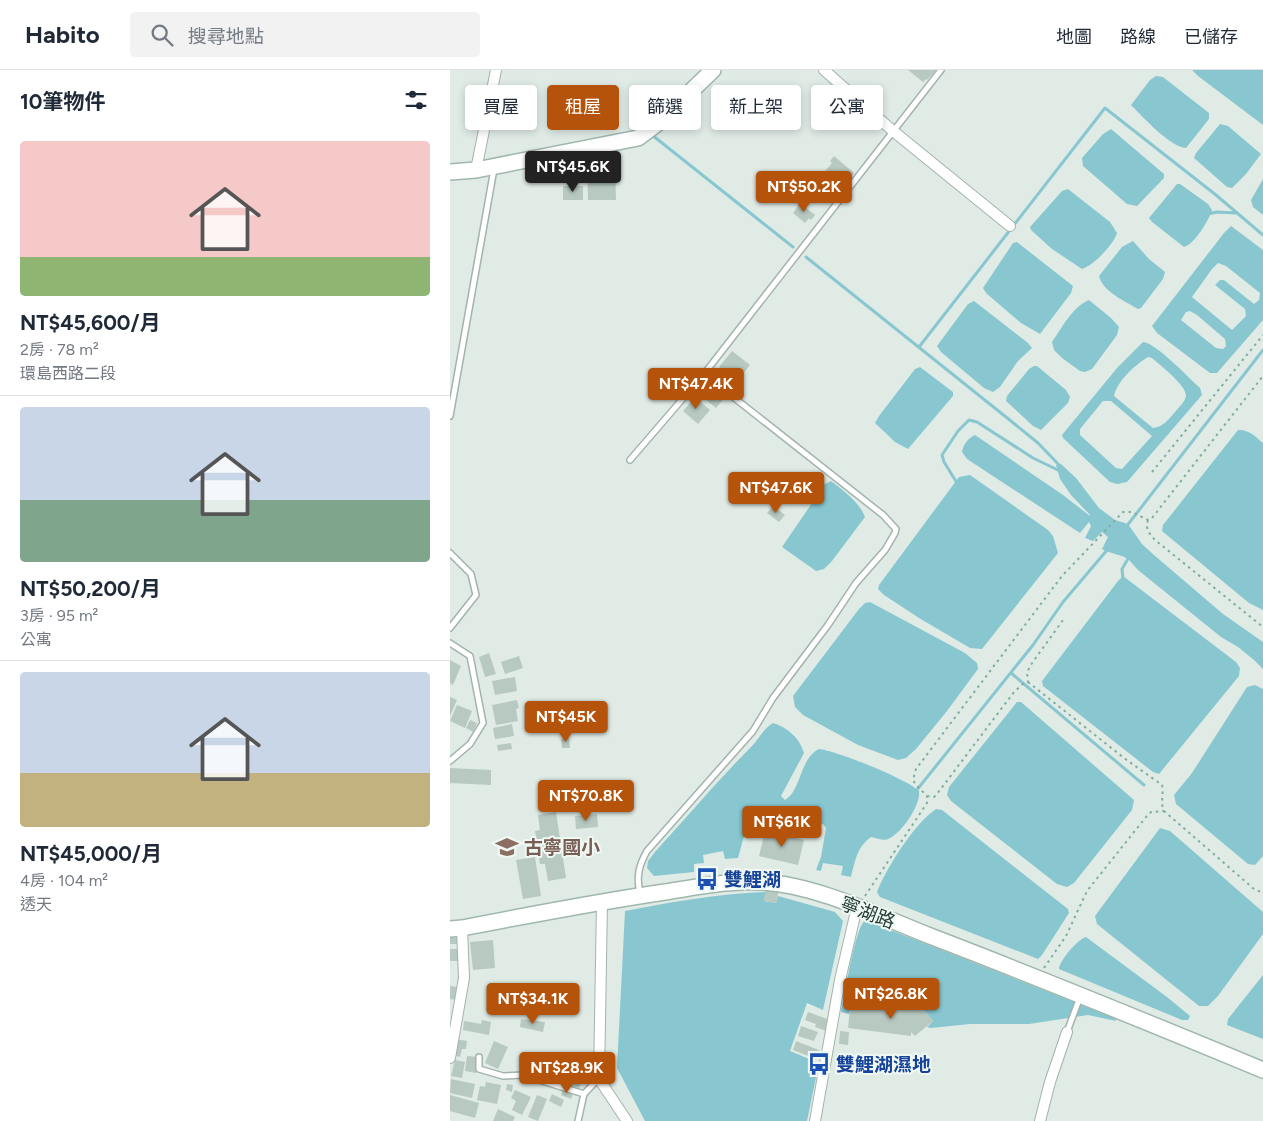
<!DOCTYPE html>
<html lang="zh-TW">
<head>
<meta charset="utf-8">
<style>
  :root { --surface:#fff; --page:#f2f2f3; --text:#1f2937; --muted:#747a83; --line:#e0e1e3; --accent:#b45309 }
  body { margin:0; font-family:Figtree,"Noto Sans TC",sans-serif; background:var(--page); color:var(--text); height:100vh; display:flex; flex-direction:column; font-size:19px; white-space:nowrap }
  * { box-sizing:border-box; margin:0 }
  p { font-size:16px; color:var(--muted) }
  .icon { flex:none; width:28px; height:28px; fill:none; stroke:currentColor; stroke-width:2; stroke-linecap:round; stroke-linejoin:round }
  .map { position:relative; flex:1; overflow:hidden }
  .sheet { display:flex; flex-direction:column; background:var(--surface); width:450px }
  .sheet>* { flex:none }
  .hud { position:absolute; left:15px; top:15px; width:475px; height:45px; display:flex; gap:10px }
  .price { position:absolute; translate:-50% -42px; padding:0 11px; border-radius:5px; background:var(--accent); color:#fff; font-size:16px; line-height:32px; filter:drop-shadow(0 1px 2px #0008) }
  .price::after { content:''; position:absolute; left:50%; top:30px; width:15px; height:11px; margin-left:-8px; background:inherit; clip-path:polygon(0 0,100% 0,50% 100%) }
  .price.active { background:#222; color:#fff }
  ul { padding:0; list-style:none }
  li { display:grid; align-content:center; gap:10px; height:265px; padding:0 20px }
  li+li { border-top:1px solid var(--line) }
  li span { display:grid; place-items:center; height:155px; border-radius:5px; color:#555 }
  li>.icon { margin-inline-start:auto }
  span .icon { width:90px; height:90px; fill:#fffc; stroke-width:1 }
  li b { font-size:21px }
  h2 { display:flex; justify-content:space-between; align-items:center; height:60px; padding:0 20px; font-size:21px }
  .pill { padding:0 18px; border-radius:5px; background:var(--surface); box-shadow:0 2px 8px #0003; font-size:18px; line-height:45px }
  .pill.active { background:var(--accent); color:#fff }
  header { display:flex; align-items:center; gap:30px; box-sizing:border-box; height:70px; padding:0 25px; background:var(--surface); border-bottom:1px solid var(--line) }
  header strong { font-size:24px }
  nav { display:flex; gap:28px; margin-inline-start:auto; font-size:18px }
  .search { width:350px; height:45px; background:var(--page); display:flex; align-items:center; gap:12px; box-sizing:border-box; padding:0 18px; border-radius:5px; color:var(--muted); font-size:19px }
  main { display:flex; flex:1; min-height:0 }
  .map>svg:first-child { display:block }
  .water { fill:#88c7d0; fill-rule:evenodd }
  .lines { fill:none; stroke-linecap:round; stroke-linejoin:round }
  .stream { stroke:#88c7d0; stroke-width:3 }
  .building { fill:#b8c9c1 }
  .service-casing { stroke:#a3b3ad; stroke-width:8 }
  .minor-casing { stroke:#a3b3ad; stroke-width:12 }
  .secondary-casing { stroke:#9fb7ad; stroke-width:18 }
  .path { stroke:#80ae9e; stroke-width:2; stroke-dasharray:2.5 4; stroke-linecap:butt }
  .service { stroke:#fff; stroke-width:5 }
  .minor { stroke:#fff; stroke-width:10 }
  .secondary { stroke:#fff; stroke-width:15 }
  .labels { text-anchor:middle; stroke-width:4; stroke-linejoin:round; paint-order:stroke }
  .education-label { font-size:19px; font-weight:bold; fill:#785e54; stroke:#f0f8f4; text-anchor:start }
  .transit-label { font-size:19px; font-weight:bold; fill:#164399; stroke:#f0f8f4; text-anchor:start }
  .street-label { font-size:19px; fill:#213b33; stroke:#f0f8f4 }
</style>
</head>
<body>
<header>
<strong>Habito</strong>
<div class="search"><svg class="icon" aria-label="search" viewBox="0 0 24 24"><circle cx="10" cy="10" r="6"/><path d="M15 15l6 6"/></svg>搜尋地點</div>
<nav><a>地圖</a><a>路線</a><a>已儲存</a></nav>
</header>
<main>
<section class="sheet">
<h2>10筆物件<svg class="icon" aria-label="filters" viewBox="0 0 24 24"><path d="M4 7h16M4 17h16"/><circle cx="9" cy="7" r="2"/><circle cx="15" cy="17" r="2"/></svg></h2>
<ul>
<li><span style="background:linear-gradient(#f6c9c9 75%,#8fb573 0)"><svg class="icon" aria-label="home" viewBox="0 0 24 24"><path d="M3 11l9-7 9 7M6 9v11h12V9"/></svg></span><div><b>NT$45,600/月</b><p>2房 · 78 m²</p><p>環島西路二段</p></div></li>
<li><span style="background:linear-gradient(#c9d6e8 60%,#7fa58c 0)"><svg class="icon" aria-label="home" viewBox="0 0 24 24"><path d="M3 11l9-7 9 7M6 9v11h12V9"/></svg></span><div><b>NT$50,200/月</b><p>3房 · 95 m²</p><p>公寓</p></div></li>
<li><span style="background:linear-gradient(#c9d6e8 65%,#c2b280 0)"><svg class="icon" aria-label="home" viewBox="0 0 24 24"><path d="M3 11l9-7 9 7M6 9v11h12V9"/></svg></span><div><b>NT$45,000/月</b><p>4房 · 104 m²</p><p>透天</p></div></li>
</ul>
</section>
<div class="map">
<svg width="813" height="1051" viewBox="0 0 813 1051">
  <rect width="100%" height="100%" fill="#e0ebe6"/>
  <path class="water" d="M742 0H813V55L748 6Z
    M706 6 713 7 759 43V49L736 78C720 77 693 47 681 35L700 10Z
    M770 54 778 56 811 84 796 104 782 118 777 117 744 88 746 83Z
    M661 59 714 104V108L687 136 677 134 633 96 632 88 653 64Z
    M813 109V145L803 137 801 130Z
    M727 114H730L758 134 762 140C759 150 744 175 734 177L702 152 699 148Z
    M618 119 660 152 667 163C664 174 643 196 632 199L602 179 581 160 580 157 612 121Z
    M781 156 813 180V250L767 303H760L707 263 702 256 774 163ZM768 193 776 196 810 223 809 230 804 234 774 210H770L765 215 795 239 796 246 782 260 742 227 762 199ZM740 241 747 245 775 269 776 276 773 279 766 278 731 250 736 242Z
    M683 171 699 189 715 202 713 209 691 238 688 239C675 231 653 222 649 206L672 177Z
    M567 172 623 216 621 223 590 264 571 253 536 223 533 218 563 173Z
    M639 230 661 248 669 257 667 265 642 299 635 302 630 301 612 288 604 280 602 272C612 258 622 237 639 230Z
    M524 231 578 273 582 278 568 291 550 317 543 322 534 318 491 282 487 276 518 234Z
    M693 272C706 273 739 308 750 318L752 325 677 412 667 414 660 412 613 368 612 365 667 298ZM698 287 702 288C710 295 737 316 736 326 735 332 728 338 725 342 718 350 713 357 703 358L664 326C668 310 684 296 698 287ZM653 331H661L702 366 672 399 666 398 630 365V359Z
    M584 296H587L616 320 620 327 618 333 591 360 583 356 556 331 557 326 579 299Z
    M470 297 499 319 503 322V326L458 379 445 372 425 353 429 346 465 299Z
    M788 360C798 359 805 366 813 373V540L799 533 712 461 713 455Z
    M525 365 613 425 640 446V445L621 425 610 409 606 395 611 394 626 408 649 438 665 450 678 454 692 474 704 485 773 544 813 572V599L804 590 788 577 771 567 688 500C685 497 682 493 679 490 672 484 660 484 652 479L658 467 652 462 643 471 635 468 641 456 639 452 630 463 517 389 512 382C513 375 518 368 525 365Z
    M520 405 598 460 603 466 608 483 532 579 520 578 469 548 434 525 428 519 429 515 509 407Z
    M381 411C393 420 410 433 415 447L382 491 374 499 366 501 332 477 375 414Z
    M673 506 786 592 790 598 789 606 709 704 703 702 593 616 592 611 668 511Z
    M420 532 515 583 527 593 528 599 497 641 466 679 456 688 448 690 408 675 353 645 345 637 343 626 409 539 415 533Z
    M805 615 813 619V786L805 795 798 794 726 734 724 725 742 703 797 617Z
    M567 632H571L684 730 682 740 624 813 617 817 607 814 501 731 497 725 499 717Z
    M323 653C338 658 349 667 354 683L331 726 335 730C352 720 349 689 369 679 387 681 457 709 469 721 471 735 452 762 440 768 435 772 427 768 421 767 407 777 405 791 401 807L391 805 393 796 373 793 371 801 366 800 371 787 376 758 373 754C356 750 315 737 300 744L288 788 275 789 273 781 253 785 254 793 244 794V802L204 806 197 798 198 791 205 782C237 747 268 710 302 676 309 669 313 659 323 653Z
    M486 739 492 740 618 839 619 843 592 885 588 889 430 827 427 822C437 797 464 754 486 739Z
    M710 758 720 761 813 842V864L768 926 758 936H749L647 854 645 846Z
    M316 822 314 831 326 833 328 826 385 842 393 851 373 940 357 933 340 981 369 993 357 1051H195L167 998 175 841C222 832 268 824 316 822Z
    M415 850 665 948 666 951 638 945 579 954H520L481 958 477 957 483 951 468 933 462 938 439 935 438 940 424 938 423 940 400 938 399 944 391 942C395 924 404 861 415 850Z
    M636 867 717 927 740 946 738 950H732L609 899C609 891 628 869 636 867Z
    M813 905V969L777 955 778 949Z"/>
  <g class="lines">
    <path class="stream" d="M202 65 343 177
      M758 144 767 142 786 143
      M356 187 556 347 588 373 610 396
      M469 277 655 38 766 125 813 165
      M507 413 494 392 492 385 508 361 519 350 527 352 583 388 612 402
      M676 457 813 280
      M673 509 672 499 679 487
      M561 603 694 715
      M466 721 583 575 613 532 658 479"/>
  </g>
  <path class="building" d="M458 0H486L477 10 476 9 473 12Z
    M384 86 404 103 391 118 388 115 379 126 364 114 382 93 380 91Z
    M165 96 166 130H138L137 97Z
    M113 116H133V130H113Z
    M350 133 365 145 361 150 359 148 355 153 343 143Z
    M282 281 300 295 284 315 271 305 274 301 269 297Z
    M255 309 276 326 266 338 245 321Z
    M245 327 260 340 248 354 233 341Z
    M323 436 335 445 329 452 317 443Z
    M39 583 46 604 35 607 29 587Z
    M69 586 73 598 55 604 51 592Z
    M0 590 11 596 3 615 0 613Z
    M65 607 67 621 45 625 42 611Z
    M0 627 7 630 0 646Z
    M67 630 69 638 66 639 68 651 46 655 42 635Z
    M7 635 22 641 15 658 0 651Z
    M20 650 27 653 23 662 16 658Z
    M62 654 64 666 45 669 43 658Z
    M119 668 120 678H112L111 669Z
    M61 673 62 679 48 681 47 675Z
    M0 698 41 700V715L0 713Z
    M106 742 116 808 98 811 95 794H90L85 761 90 760 88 745Z
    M147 744 148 757 126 759 125 746Z
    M315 761 354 770 348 795 309 786Z
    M85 787 91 826 73 829 66 790Z
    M316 817 329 820 326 833 314 831Z
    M0 868H7V874H0Z
    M43 870 45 898 23 900 20 872Z
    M0 879H8V891H0Z
    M0 916 8 917 6 930 0 929Z
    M468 933 483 951 465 966 461 962V966L398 958 400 938 423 940 424 938 438 940 439 935 462 938Z
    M358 942 380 950 376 961 365 957 366 954 355 950Z
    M71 949 95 952 93 962 70 957Z
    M32 950 41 952 39 965 13 960 14 951 31 954Z
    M351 956 368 962 364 971 348 966Z
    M390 961 399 962 398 975 389 974Z
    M5 969 17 971 16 979H12L10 987 3 985Z
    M44 971 58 977 48 999 35 993Z
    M346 971 369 980 366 989 343 980Z
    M17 986 28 987 26 1003 15 1001Z
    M5 990 15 992 12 1008 1 1006Z
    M109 993 135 1002 129 1018 103 1010Z
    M1 1009 25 1014 22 1028 0 1023Z
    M36 1012 51 1015 47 1034 27 1030 30 1016 35 1017Z
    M57 1014 63 1015 62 1022 56 1020Z
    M65 1020 81 1027 72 1045 62 1040 66 1031 61 1028Z
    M113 1020 123 1024 121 1029 111 1025Z
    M102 1024 114 1030 111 1037 99 1031Z
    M0 1025 29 1033 25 1048 0 1041Z
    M87 1025 97 1029 88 1051 78 1047Z
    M48 1039 65 1047 63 1051H43Z"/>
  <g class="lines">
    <defs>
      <path id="service" d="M0 346 44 99
        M180 390 254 304 491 0
        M0 483 21 504 26 525 0 558
        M0 573 20 586 33 653 20 674 0 691
        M190 823C186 807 189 795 197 781L303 661 323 628 378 555 406 513 435 480 445 463 446 459 433 445 254 304
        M617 962 630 927
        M29 987V999L53 1006 73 1005 134 1024
        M128 1051 134 1024 148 1009"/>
      <path id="minor" d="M374 0 443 61 560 156
        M26 100 46 0
        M152 832 149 1009 177 1051
        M0 988 14 908 12 858
        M365 1051 390 910 407 837
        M590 1051 600 1012 617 962"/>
      <path id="secondary" d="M0 102 26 100 188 68 208 53 263 0
        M0 859 12 858C79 845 147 832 215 822 247 817 280 810 312 812 367 815 429 846 480 866 592 909 702 954 813 1000"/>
    </defs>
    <use href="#service" class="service-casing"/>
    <use href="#minor" class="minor-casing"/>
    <use href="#secondary" class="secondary-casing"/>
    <path class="path" d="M702 402 813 265
      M698 450C695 459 699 463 705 470L813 557
      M578 612 674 688 712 715C714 724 710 733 714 741L804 819 813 823
      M477 726 484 727 487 724 564 622 575 612H578L577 603 580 596 613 550
      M415 826 477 733V726L466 715 463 710 466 699 612 506 673 442H682L698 450 702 448 813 306
      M594 898 616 866 637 821 696 747 701 742 714 741"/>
    <use href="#service" class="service"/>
    <use href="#minor" class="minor"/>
    <use href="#secondary" class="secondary"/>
  </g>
  <defs>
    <symbol id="school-bare" viewBox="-9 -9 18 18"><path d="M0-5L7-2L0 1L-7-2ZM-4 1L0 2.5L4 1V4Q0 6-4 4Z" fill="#8d6e63" stroke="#f0f8f4" stroke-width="2.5" paint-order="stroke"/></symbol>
    <symbol id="bus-bare" viewBox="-9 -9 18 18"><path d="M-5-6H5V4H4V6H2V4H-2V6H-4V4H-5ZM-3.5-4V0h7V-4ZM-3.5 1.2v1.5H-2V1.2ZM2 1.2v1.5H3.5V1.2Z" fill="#1a4fb4" stroke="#f0f8f4" stroke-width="2.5" paint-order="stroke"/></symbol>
  </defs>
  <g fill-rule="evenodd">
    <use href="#school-bare" x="41" y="761" width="32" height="32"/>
    <use href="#bus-bare" x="241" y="793" width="32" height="32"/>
    <use href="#bus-bare" x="353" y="978" width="32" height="32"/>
  </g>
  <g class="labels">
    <g class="education-label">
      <text x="74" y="784">古寧國小</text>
    </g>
    <g class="transit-label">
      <text x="274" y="816">雙鯉湖</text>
      <text x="386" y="1001">雙鯉湖濕地</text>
    </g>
    <g class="street-label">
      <text transform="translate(418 842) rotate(21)" y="7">寧湖路</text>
    </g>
  </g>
</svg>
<b class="price active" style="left:123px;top:123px">NT$45.6K</b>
<b class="price" style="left:354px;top:143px">NT$50.2K</b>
<b class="price" style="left:246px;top:340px">NT$47.4K</b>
<b class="price" style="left:326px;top:444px">NT$47.6K</b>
<b class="price" style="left:116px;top:673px">NT$45K</b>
<b class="price" style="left:136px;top:752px">NT$70.8K</b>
<b class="price" style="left:332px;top:778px">NT$61K</b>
<b class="price" style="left:441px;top:950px">NT$26.8K</b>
<b class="price" style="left:83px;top:955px">NT$34.1K</b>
<b class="price" style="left:117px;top:1024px">NT$28.9K</b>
<div class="hud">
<a class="pill">買屋</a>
<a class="pill active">租屋</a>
<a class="pill">篩選</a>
<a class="pill">新上架</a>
<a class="pill">公寓</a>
</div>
</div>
</main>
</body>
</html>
